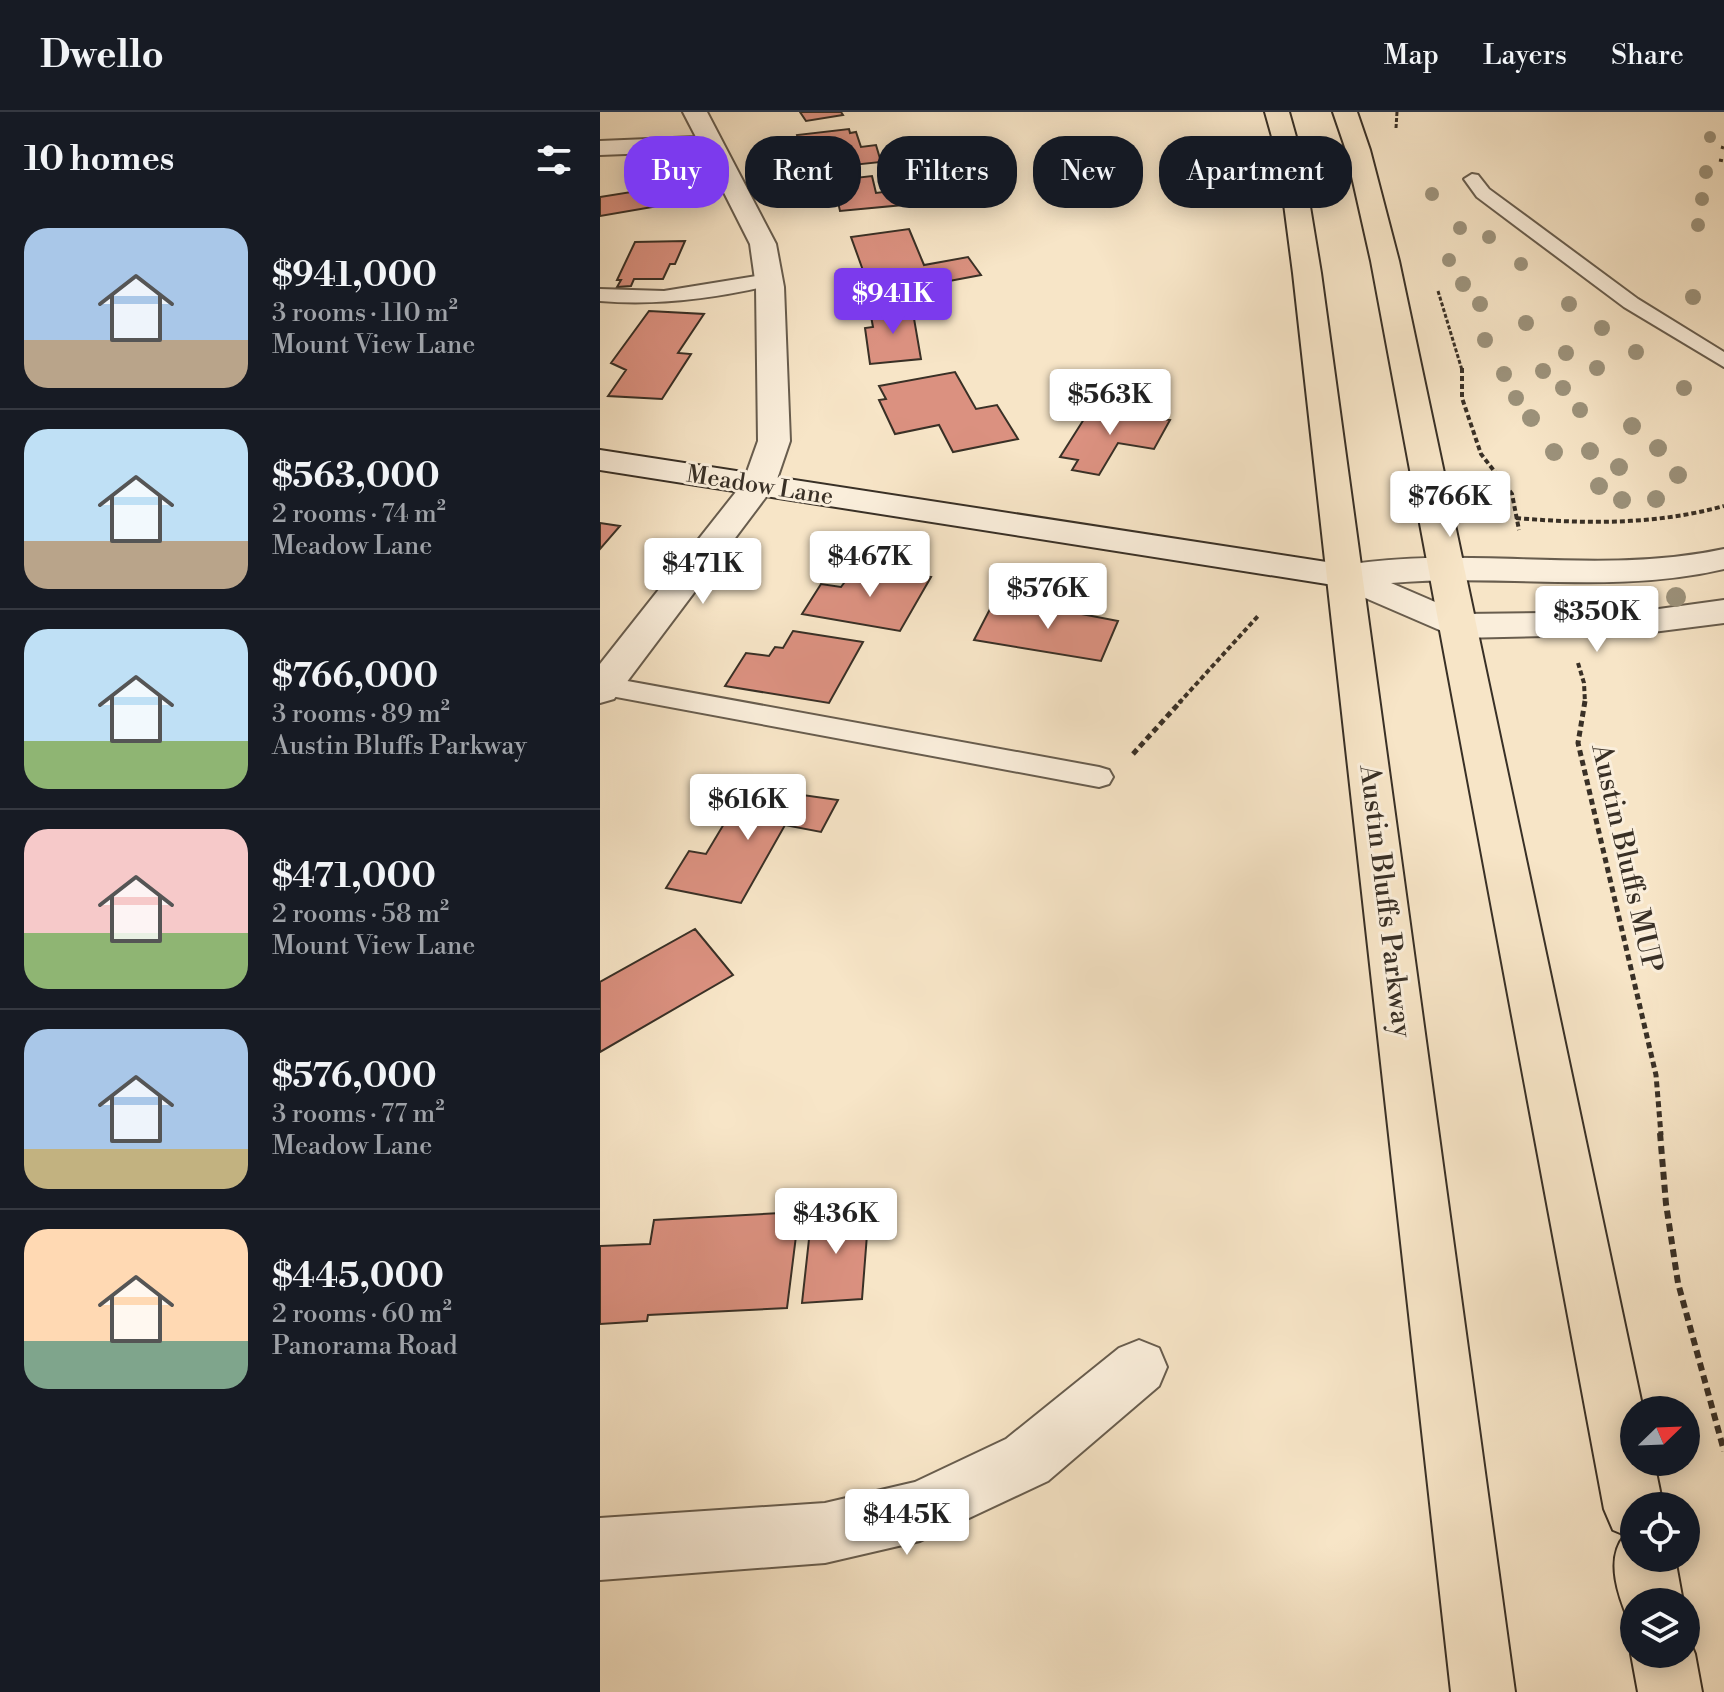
<!DOCTYPE html>
<html lang="en">
<head>
<meta charset="utf-8">
<style>
  :root { --surface:#171b24; --page:#242831; --text:#f1f3f6; --muted:#9ea1a6; --line:#363941; --accent:#7c3aed }
  body { margin:0; font-family:"Libre Bodoni",serif; background:var(--page); color:var(--text); height:100vh; display:flex; flex-direction:column; font-size:30px; white-space:nowrap }
  * { box-sizing:border-box; margin:0 }
  p { font-size:26px; color:var(--muted) }
  .icon { flex:none; width:44px; height:44px; fill:none; stroke:currentColor; stroke-width:2; stroke-linecap:round; stroke-linejoin:round }
  .map { position:relative; flex:1; overflow:hidden }
  .side { display:flex; flex-direction:column; background:var(--surface); width:600px }
  .side>* { flex:none }
  .guide { position:absolute; left:24px; top:24px; width:760px; height:72px; display:flex; gap:16px }
  .needle { width:52px; rotate:67deg }
  .controls { position:absolute; left:1020px; top:1284px; display:grid; gap:16px }
  .controls a { display:grid; place-items:center; width:80px; height:80px; border-radius:50%; background:var(--surface); box-shadow:0 4px 20px #0003; font-size:40px }
  .price { position:absolute; translate:-50% -68px; padding:0 18px; border-radius:8px; background:#fff; color:#222; font-size:26px; line-height:52px; filter:drop-shadow(0 2px 4px #0008) }
  .price::after { content:''; position:absolute; left:50%; top:48px; width:24px; height:18px; margin-left:-12px; background:inherit; clip-path:polygon(0 0,100% 0,50% 100%) }
  .price.active { background:var(--accent); color:#fff }
  ul { padding:0; list-style:none }
  li { display:flex; align-items:center; gap:24px; height:200px; padding:0 24px }
  li+li { border-top:2px solid var(--line) }
  li span { display:grid; place-items:center; flex:none; width:224px; height:160px; border-radius:24px; color:#555 }
  li>.icon { margin-inline-start:auto }
  span .icon { width:96px; height:96px; fill:#fffc; stroke-width:1 }
  li b { font-size:34px }
  h2 { display:flex; justify-content:space-between; align-items:center; height:96px; padding:0 24px; font-size:34px }
  .tag { padding:0 28px; border-radius:32px; background:var(--surface); box-shadow:0 4px 20px #0003; font-size:28px; line-height:72px }
  .tag.active { background:var(--accent); color:#fff }
  header { display:flex; align-items:center; gap:48px; box-sizing:border-box; height:112px; padding:0 40px; background:var(--surface); border-bottom:2px solid var(--line) }
  header strong { font-size:38px }
  nav { display:flex; gap:44px; margin-inline-start:auto; font-size:28px }
  main { display:flex; flex:1; min-height:0 }
  .map>svg:first-child { display:block }
  .building { fill:#db9180; stroke:#393026; stroke-width:2 }
  .lines { fill:none; stroke-linecap:round; stroke-linejoin:round }
  .lane-casing { stroke:#685d4e; stroke-width:4 }
  .street-casing { stroke:#685d4e; stroke-width:4 }
  .secondary-casing { stroke:#393026; stroke-width:4 }
  .primary-casing { stroke:#393026; stroke-width:4 }
  .path-far3 { stroke:#393026; stroke-width:3; stroke-dasharray:4 2; stroke-linecap:butt }
  .path-far2 { stroke:#393026; stroke-width:4; stroke-dasharray:5 3; stroke-linecap:butt }
  .path-far1 { stroke:#393026; stroke-width:5; stroke-dasharray:6 4; stroke-linecap:butt }
  .path { stroke:#393026; stroke-width:6; stroke-dasharray:8 5; stroke-linecap:butt }
  .lane { fill:#faeedb; fill-rule:evenodd }
  .street { fill:#faeedb; fill-rule:evenodd }
  .secondary { fill:#faeedb; fill-rule:evenodd }
  .primary { fill:#f7e5c7; fill-rule:evenodd }
  .tree { fill:#9c927b }
  .labels { text-anchor:middle; stroke-width:6; stroke-linejoin:round; paint-order:stroke }
  .far-street-label { font-size:24px; fill:#393026; stroke:#faeedb }
  .street-label { font-size:28px; fill:#393026; stroke:#faeedb }
</style>
</head>
<body>
<header>
<strong>Dwello</strong>
<nav><a>Map</a><a>Layers</a><a>Share</a></nav>
</header>
<main>
<section class="side">
<h2>10 homes<svg class="icon" aria-label="filters" viewBox="0 0 24 24"><path d="M4 7h16M4 17h16"/><circle cx="9" cy="7" r="2"/><circle cx="15" cy="17" r="2"/></svg></h2>
<ul>
<li><span style="background:linear-gradient(#a9c7e8 70%,#b9a48a 0)"><svg class="icon" aria-label="home" viewBox="0 0 24 24"><path d="M3 11l9-7 9 7M6 9v11h12V9"/></svg></span><div><b>$941,000</b><p>3 rooms · 110 m²</p><p>Mount View Lane</p></div></li>
<li><span style="background:linear-gradient(#bfe0f5 70%,#b9a48a 0)"><svg class="icon" aria-label="home" viewBox="0 0 24 24"><path d="M3 11l9-7 9 7M6 9v11h12V9"/></svg></span><div><b>$563,000</b><p>2 rooms · 74 m²</p><p>Meadow Lane</p></div></li>
<li><span style="background:linear-gradient(#bfe0f5 70%,#8fb573 0)"><svg class="icon" aria-label="home" viewBox="0 0 24 24"><path d="M3 11l9-7 9 7M6 9v11h12V9"/></svg></span><div><b>$766,000</b><p>3 rooms · 89 m²</p><p>Austin Bluffs Parkway</p></div></li>
<li><span style="background:linear-gradient(#f6c9c9 65%,#8fb573 0)"><svg class="icon" aria-label="home" viewBox="0 0 24 24"><path d="M3 11l9-7 9 7M6 9v11h12V9"/></svg></span><div><b>$471,000</b><p>2 rooms · 58 m²</p><p>Mount View Lane</p></div></li>
<li><span style="background:linear-gradient(#a9c7e8 75%,#c2b280 0)"><svg class="icon" aria-label="home" viewBox="0 0 24 24"><path d="M3 11l9-7 9 7M6 9v11h12V9"/></svg></span><div><b>$576,000</b><p>3 rooms · 77 m²</p><p>Meadow Lane</p></div></li>
<li><span style="background:linear-gradient(#ffd9b3 70%,#7fa58c 0)"><svg class="icon" aria-label="home" viewBox="0 0 24 24"><path d="M3 11l9-7 9 7M6 9v11h12V9"/></svg></span><div><b>$445,000</b><p>2 rooms · 60 m²</p><p>Panorama Road</p></div></li>
</ul>
</section>
<div class="map">
<svg width="1124" height="1580" viewBox="0 0 1124 1580">
  <rect width="100%" height="100%" fill="#f7e5c7"/>
  <filter id="stains"><feTurbulence type="fractalNoise" baseFrequency=".0025" numOctaves="4"/><feColorMatrix values="0 0 0 0 .2 0 0 0 0 .09 0 0 0 0 .02 0 0 0 .5 -.17"/></filter>
  <radialGradient id="worn" r=".72"><stop offset=".6" stop-color="#630" stop-opacity="0"/><stop offset="1" stop-color="#630" stop-opacity=".3"/></radialGradient>
  <path class="building" d="M200 0H241L243 3 206 9Z
    M249 17 250 21 256 20 261 35 276 33 281 50 224 56 220 41 202 43 197 23Z
    M370 57 384 75 348 82 334 63Z
    M272 64 276 81 299 78 303 93 240 99 238 90 232 86 228 69Z
    M56 76 64 93 0 104V85Z
    M309 117 324 153 368 145 381 163 323 174 313 158 265 164 251 125Z
    M85 129 75 152H70L63 167H34L31 174 17 175 21 168H17L35 130Z
    M312 195 321 247 270 252 265 216 273 215 270 199Z
    M49 199 104 202 78 241 91 242 62 287 8 284 26 258 11 251Z
    M355 260 376 297 397 293 418 327 353 340 339 313 295 322 279 288 286 287 279 274Z
    M491 296 570 308 554 337 518 331 499 363 472 358 478 348 460 345Z
    M0 411 20 414 0 437Z
    M262 454 331 465 300 519 202 502 221 472 241 475 247 467 253 468Z
    M421 491 471 500 518 509 501 549 374 528 391 495 417 499Z
    M193 519 263 530 229 591 125 574 146 541 169 544 175 535 183 536Z
    M146 675 238 688 221 720 185 713 141 791 66 776 89 739 106 742Z
    M95 817 133 863 0 940V870Z
    M269 1097 262 1187 202 1191 212 1100Z
    M199 1100 187 1196 48 1203 47 1209 0 1212V1134L50 1132 54 1108Z"/>
  <g class="lines">
    <defs>
      <path id="lane" d="M872 62 878 63 889 77 1038 187 1124 240V255L1024 195 877 85 864 67Z
        M169 162 178 168 176 172C118 186 59 194 0 189V177L64 179Z
        M0 564 499 655 509 658 513 665 509 672 499 675 0 582Z"/>
      <path id="street" d="M83 0H107L176 132 184 175 190 329 175 373 14 587 0 591V552L143 371 158 329 156 175 150 132 103 39 0 43V29L96 25Z
        M1124 437V457C1014 483 902 461 791 471L863 502 1037 500 1124 488V511L1037 522 858 526 733 472 728 464 733 456 746 453C872 433 999 464 1124 437Z
        M539 1228 559 1236 567 1255 559 1274 448 1369 320 1429 225 1451 0 1468V1406L225 1391 315 1370 406 1327 519 1236Z"/>
      <path id="secondary" d="M0 338 746 453 759 456 764 464 759 472 746 475 0 358Z"/>
      <path id="primary" d="M665 0H689L702 46 721 161 915 1580H851L693 161 678 46Z
        M733 0H757L770 38 799 149 1043 1298H1034V1350H1054L1063 1394H1034V1446H1075L1083 1490H1034V1514L1030 1512C1019 1486 1004 1447 1025 1423L1013 1418 1004 1397 771 149 746 38Z
        M1086 1520 1095 1542 1102 1580H1038L1031 1542 1034 1535V1542H1086Z"/>
    </defs>
    <use href="#lane" class="lane-casing"/>
    <use href="#street" class="street-casing"/>
    <use href="#secondary" class="secondary-casing"/>
    <use href="#primary" class="primary-casing"/>
    <path class="path-far3" d="M796 16 797 0
      M1121 35 1124 36
      M1119 48 1124 49
      M838 179 862 258"/>
    <path class="path-far2" d="M862 256V286L881 342 912 382 919 418
      M916 406C987 412 1055 413 1124 394
      M978 551 984 571 985 591
      M579 591 658 504"/>
    <path class="path-far1" d="M985 589 978 631 1056 963 1061 1023
      M533 642 581 589"/>
    <path class="path" d="M1060 1021 1066 1092 1078 1171 1124 1339"/>
    <use href="#lane" class="lane"/>
    <use href="#street" class="street"/>
    <use href="#secondary" class="secondary"/>
    <use href="#primary" class="primary"/>
  </g>
  <g class="tree">
    <circle cx="1110" cy="25" r="6"/>
    <circle cx="1106" cy="60" r="7"/>
    <circle cx="832" cy="82" r="7"/>
    <circle cx="1102" cy="87" r="7"/>
    <circle cx="1098" cy="113" r="7"/>
    <circle cx="860" cy="116" r="7"/>
    <circle cx="889" cy="125" r="7"/>
    <circle cx="849" cy="148" r="7"/>
    <circle cx="921" cy="152" r="7"/>
    <circle cx="863" cy="172" r="8"/>
    <circle cx="1093" cy="185" r="8"/>
    <circle cx="880" cy="192" r="8"/>
    <circle cx="969" cy="192" r="8"/>
    <circle cx="926" cy="211" r="8"/>
    <circle cx="1002" cy="216" r="8"/>
    <circle cx="885" cy="228" r="8"/>
    <circle cx="1036" cy="240" r="8"/>
    <circle cx="966" cy="241" r="8"/>
    <circle cx="997" cy="256" r="8"/>
    <circle cx="943" cy="259" r="8"/>
    <circle cx="904" cy="262" r="8"/>
    <circle cx="963" cy="276" r="8"/>
    <circle cx="1084" cy="276" r="8"/>
    <circle cx="916" cy="286" r="8"/>
    <circle cx="980" cy="298" r="8"/>
    <circle cx="931" cy="306" r="9"/>
    <circle cx="1032" cy="314" r="9"/>
    <circle cx="1058" cy="336" r="9"/>
    <circle cx="990" cy="339" r="9"/>
    <circle cx="954" cy="340" r="9"/>
    <circle cx="1019" cy="355" r="9"/>
    <circle cx="1078" cy="363" r="9"/>
    <circle cx="999" cy="374" r="9"/>
    <circle cx="1056" cy="387" r="9"/>
    <circle cx="1022" cy="388" r="9"/>
    <circle cx="1076" cy="485" r="10"/>
  </g>
  <g class="labels">
    <g class="far-street-label">
      <text transform="translate(160 373) rotate(9)" y="8">Meadow Lane</text>
    </g>
    <g class="street-label">
      <text transform="translate(1028 746) rotate(77)" y="10">Austin Bluffs MUP</text>
      <text transform="translate(787 789) rotate(83)" y="10">Austin Bluffs Parkway</text>
    </g>
  </g>
  <rect width="100%" height="100%" filter="url(#stains)"/>
  <rect width="100%" height="100%" fill="url(#worn)"/>
</svg>
<div class="controls">
<a><svg class="needle" viewBox="-14 -14 28 28"><path d="M0-13l5 13h-10z" fill="#e53935"/><path d="M0 13l5-13h-10z" fill="#9ea1a6"/></svg></a>
<a><svg class="icon" aria-label="locate" viewBox="0 0 24 24"><circle cx="12" cy="12" r="6"/><path d="M12 2v4M12 18v4M2 12h4M18 12h4"/></svg></a>
<a><svg class="icon" aria-label="layers" viewBox="0 0 24 24"><path d="M12 4l9 5-9 5-9-5zM3 14l9 5 9-5"/></svg></a>
</div>
<b class="price active" style="left:293px;top:224px">$941K</b>
<b class="price" style="left:510px;top:325px">$563K</b>
<b class="price" style="left:850px;top:427px">$766K</b>
<b class="price" style="left:270px;top:487px">$467K</b>
<b class="price" style="left:103px;top:494px">$471K</b>
<b class="price" style="left:448px;top:519px">$576K</b>
<b class="price" style="left:997px;top:542px">$350K</b>
<b class="price" style="left:148px;top:730px">$616K</b>
<b class="price" style="left:236px;top:1144px">$436K</b>
<b class="price" style="left:307px;top:1445px">$445K</b>
<div class="guide">
<a class="tag active">Buy</a>
<a class="tag">Rent</a>
<a class="tag">Filters</a>
<a class="tag">New</a>
<a class="tag">Apartment</a>
</div>
</div>
</main>
</body>
</html>
